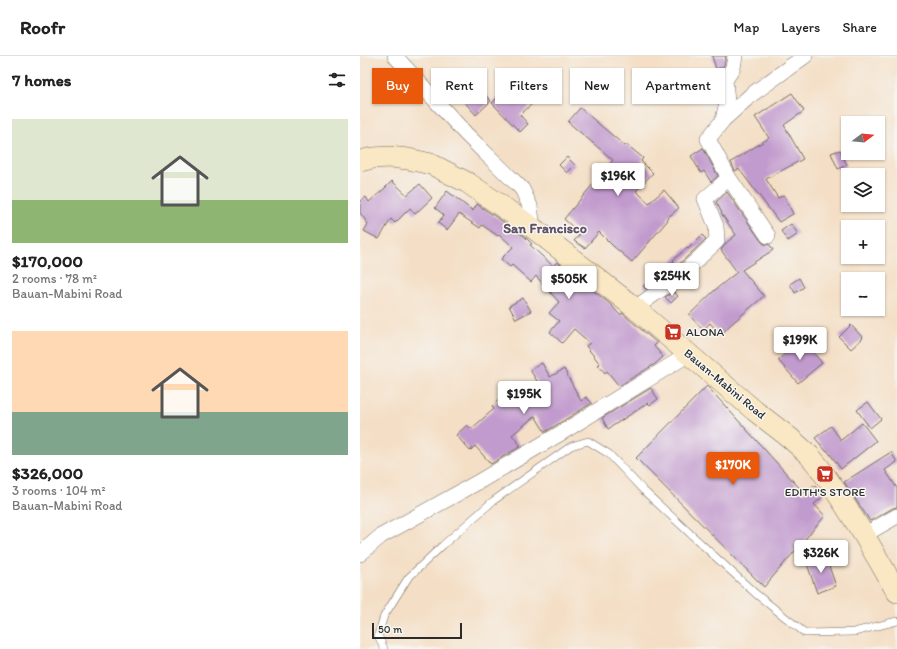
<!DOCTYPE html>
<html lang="en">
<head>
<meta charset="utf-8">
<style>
  :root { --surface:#fff; --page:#f2f2f2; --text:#222; --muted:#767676; --line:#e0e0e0; --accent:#ea580c }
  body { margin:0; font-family:Itim,sans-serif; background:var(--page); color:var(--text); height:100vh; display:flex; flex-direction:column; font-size:15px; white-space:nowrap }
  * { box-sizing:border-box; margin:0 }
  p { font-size:13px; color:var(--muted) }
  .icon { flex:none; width:22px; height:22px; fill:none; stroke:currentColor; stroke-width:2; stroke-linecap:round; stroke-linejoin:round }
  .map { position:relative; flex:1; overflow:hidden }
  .side { display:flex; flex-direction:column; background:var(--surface); width:360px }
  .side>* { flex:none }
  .top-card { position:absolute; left:12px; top:12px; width:380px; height:36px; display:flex; gap:8px }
  .needle { width:26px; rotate:74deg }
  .tools { position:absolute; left:481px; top:60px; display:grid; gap:8px }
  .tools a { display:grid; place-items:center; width:44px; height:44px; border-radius:0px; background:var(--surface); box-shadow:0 1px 3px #0004; font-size:20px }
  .scale { position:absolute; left:12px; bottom:10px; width:90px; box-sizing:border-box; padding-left:4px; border:2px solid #2b2b2b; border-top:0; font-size:11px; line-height:14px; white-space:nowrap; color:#2b2b2b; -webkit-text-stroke:3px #f6f6f2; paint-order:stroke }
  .price { position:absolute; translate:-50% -34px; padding:0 9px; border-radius:4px; background:#fff; color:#222; font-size:13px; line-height:26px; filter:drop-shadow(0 1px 2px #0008) }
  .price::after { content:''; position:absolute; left:50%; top:24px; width:12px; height:9px; margin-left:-6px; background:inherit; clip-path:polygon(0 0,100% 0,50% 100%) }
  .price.current { background:var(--accent); color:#fff }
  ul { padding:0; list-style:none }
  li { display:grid; align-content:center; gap:8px; height:212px; padding:0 12px }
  li span { display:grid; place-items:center; height:124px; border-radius:0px; color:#555 }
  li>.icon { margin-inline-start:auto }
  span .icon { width:72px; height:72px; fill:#fffc; stroke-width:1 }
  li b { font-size:17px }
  h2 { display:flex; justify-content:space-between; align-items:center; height:48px; padding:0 12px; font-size:17px }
  .chip { padding:0 14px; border-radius:0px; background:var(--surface); box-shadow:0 1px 3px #0004; font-size:14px; line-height:36px }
  .chip.current { background:var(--accent); color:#fff }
  header { display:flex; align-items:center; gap:24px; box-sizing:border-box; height:56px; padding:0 20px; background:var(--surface); border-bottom:1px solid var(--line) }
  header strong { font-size:19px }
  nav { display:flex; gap:22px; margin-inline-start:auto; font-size:14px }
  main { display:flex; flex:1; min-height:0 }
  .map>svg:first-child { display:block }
  .building { fill:#c29bce }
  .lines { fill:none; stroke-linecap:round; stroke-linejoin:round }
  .lane-casing { stroke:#716a61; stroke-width:8 }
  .street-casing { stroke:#716a61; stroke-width:16 }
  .secondary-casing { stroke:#716a61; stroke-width:22 }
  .lane { stroke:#fff; stroke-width:7 }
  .street { stroke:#fff; stroke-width:15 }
  .secondary { stroke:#fae7c3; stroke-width:21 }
  .labels { text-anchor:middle; stroke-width:3; stroke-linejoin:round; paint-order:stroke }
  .poi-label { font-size:12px; fill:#2b2b2b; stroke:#f6f6f2; text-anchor:start }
  .street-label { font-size:12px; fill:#2b2b2b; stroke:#f6f6f2 }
  .quarter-label { font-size:14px; font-weight:bold; fill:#605264; stroke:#f6f6f2 }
</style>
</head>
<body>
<header>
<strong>Roofr</strong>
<nav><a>Map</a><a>Layers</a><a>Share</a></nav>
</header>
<main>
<section class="side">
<h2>7 homes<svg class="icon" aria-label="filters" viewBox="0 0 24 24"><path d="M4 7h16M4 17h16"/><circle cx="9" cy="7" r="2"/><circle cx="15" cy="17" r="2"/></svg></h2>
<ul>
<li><span style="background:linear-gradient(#dfe7d0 65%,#8fb573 0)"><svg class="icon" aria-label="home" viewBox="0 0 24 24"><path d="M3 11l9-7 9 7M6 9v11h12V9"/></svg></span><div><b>$170,000</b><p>2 rooms · 78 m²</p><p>Bauan-Mabini Road</p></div></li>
<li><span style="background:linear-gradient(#ffd9b3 65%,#7fa58c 0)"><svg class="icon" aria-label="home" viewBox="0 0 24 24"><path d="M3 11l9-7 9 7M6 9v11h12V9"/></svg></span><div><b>$326,000</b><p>3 rooms · 104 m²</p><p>Bauan-Mabini Road</p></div></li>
</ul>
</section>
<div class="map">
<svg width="537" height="593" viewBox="0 0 537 593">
  <rect width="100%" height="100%" fill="#f6f6f2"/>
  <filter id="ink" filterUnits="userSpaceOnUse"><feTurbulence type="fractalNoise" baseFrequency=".025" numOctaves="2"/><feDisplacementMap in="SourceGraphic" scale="8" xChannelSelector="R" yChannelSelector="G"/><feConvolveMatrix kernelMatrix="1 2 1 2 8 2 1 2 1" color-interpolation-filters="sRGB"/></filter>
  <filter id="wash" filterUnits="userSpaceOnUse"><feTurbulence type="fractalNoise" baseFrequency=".012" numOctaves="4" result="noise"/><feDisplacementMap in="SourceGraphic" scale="16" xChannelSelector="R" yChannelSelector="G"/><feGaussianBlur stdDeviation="0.9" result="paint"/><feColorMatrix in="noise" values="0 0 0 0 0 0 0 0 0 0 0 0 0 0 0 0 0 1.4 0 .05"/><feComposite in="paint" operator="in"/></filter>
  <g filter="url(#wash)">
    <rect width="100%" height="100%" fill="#f4dfc6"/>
    <g id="blocks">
      <path class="building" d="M352 0H366L364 9 363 11 356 13Z
        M115 28 131 45 116 59 100 41Z
        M159 29 174 46 160 59 168 68 160 76 132 47 138 41 142 44Z
        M432 37 444 55 424 69 443 103 406 123 418 142 424 139 433 158 419 166 379 113 375 115 371 106 409 82 395 61Z
        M220 52 265 90 266 88 283 102 281 105 293 117 276 135 289 147 304 134 319 152 307 162 308 164 272 206 253 190 239 176 225 192 214 185 220 178 204 163 253 104 208 66Z
        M343 92 358 120 351 126 344 115 341 117 331 100Z
        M480 94 487 109 478 113 471 97Z
        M207 101 215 109 207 117 199 109Z
        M32 125 47 139 60 128 72 142 55 158 50 152 35 167 31 163 19 183 4 175 8 168 0 157V145L6 141 9 146 24 133Z
        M87 135 113 155 117 148 164 180 172 188 170 189 193 210 197 206 250 248 260 259 262 257 297 287 294 290 303 301 295 308 259 330 247 315 245 317 238 309 240 308 226 290 230 287 214 273 202 287 190 276 199 265 189 257 199 246 176 220 171 226 152 209 150 211 141 203 153 191 139 178 138 180 122 169 120 172 99 158 87 174 78 167 84 159 75 152Z
        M367 136 401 185 404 188 410 189 413 194 382 214 404 240 369 270 361 279 350 267 343 274 329 259 355 234 377 216 361 194 366 187 376 179 361 157H362L356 146Z
        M431 168 438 178 428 185 421 175Z
        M342 179 346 183 314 213 286 233 283 230 314 205 313 204 327 192 328 193Z
        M439 222 444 231 435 237 430 228Z
        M314 236 318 240 311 247 305 241Z
        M163 242 171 255 156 263 149 250Z
        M491 269 503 282 491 293 479 281Z
        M442 283 462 307 438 327 418 304Z
        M182 307 190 321 204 313 221 345 226 341 232 347 185 376 175 360 152 379 161 390 131 408 115 390 110 395 96 379 107 369 111 373 134 353 132 350 144 339 153 350 170 337 168 332 179 328 170 314Z
        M347 330 444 437 454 429 464 440 454 448 465 460 404 531 276 402Z
        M291 332 298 343 290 349 288 347 248 373 242 362Z
        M508 346 521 363 510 372 497 354Z
        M502 367 516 385 481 413 467 394 466 395 455 382 471 370 481 384Z
        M531 396 537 406 525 414 537 432V451L533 452 510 465 484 426Z
        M465 499 476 530 457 537 446 505Z"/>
    </g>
  </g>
  <g filter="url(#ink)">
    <use href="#blocks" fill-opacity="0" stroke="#716a61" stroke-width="1"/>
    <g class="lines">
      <defs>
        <path id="lane" d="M24 593 18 579 24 560 48 522 83 489 133 445 211 390 228 385 249 398 283 434 349 495 396 538 445 577 494 576 537 565"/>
        <path id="street" d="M35 0 106 78 162 133 170 150 173 172
          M363 64 367 46 365 24 373 12 375 0
          M408 180 369 122 348 83 363 64 391 39 445 0
          M275 252 320 220 357 185 356 170 345 143 369 122
          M504 479 537 460
          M0 498 21 480 120 425 201 377 329 298"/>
        <path id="secondary" d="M0 105 13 102 29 101 48 103 71 108 108 127 140 149 173 172 275 252 395 355 430 382 449 399 459 411 479 440 504 479 537 536"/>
      </defs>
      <use href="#lane" class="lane-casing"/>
      <use href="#street" class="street-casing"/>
      <use href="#secondary" class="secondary-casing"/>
      <use href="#lane" class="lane"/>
      <use href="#street" class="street"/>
      <use href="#secondary" class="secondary"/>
    </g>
  </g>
  <defs>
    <symbol id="supermarket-square" viewBox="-11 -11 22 22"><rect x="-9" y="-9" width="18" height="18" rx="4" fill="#c8321e" stroke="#f6f6f2"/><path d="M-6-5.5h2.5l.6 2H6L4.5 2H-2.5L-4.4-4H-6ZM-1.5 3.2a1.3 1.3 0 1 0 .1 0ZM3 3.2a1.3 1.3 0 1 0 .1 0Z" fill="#fff"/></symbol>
  </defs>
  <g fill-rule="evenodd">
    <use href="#supermarket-square" x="303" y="266" width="20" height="20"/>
    <use href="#supermarket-square" x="455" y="408" width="20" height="20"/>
  </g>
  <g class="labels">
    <g class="poi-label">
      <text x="326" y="280">ALONA</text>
      <text x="465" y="440" text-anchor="middle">EDITH'S STORE</text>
    </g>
    <g class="street-label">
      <text transform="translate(365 328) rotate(40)" y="4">Bauan-Mabini Road</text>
    </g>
    <g class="quarter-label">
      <text x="185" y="177">San Francisco</text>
    </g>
  </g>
</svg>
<div class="tools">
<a><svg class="needle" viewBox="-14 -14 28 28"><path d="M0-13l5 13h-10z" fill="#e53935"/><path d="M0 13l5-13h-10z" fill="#767676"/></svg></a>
<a><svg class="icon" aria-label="layers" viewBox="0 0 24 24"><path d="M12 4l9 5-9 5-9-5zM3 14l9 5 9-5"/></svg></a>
<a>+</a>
<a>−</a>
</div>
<div class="scale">50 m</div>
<b class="price" style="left:258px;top:141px">$196K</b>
<b class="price" style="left:312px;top:241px">$254K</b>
<b class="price" style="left:209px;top:244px">$505K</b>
<b class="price" style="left:440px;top:305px">$199K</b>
<b class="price" style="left:164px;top:359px">$195K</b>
<b class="price current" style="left:373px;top:430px">$170K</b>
<b class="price" style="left:461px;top:518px">$326K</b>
<div class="top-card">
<a class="chip current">Buy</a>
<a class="chip">Rent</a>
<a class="chip">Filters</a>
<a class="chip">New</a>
<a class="chip">Apartment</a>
</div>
</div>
</main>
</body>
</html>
